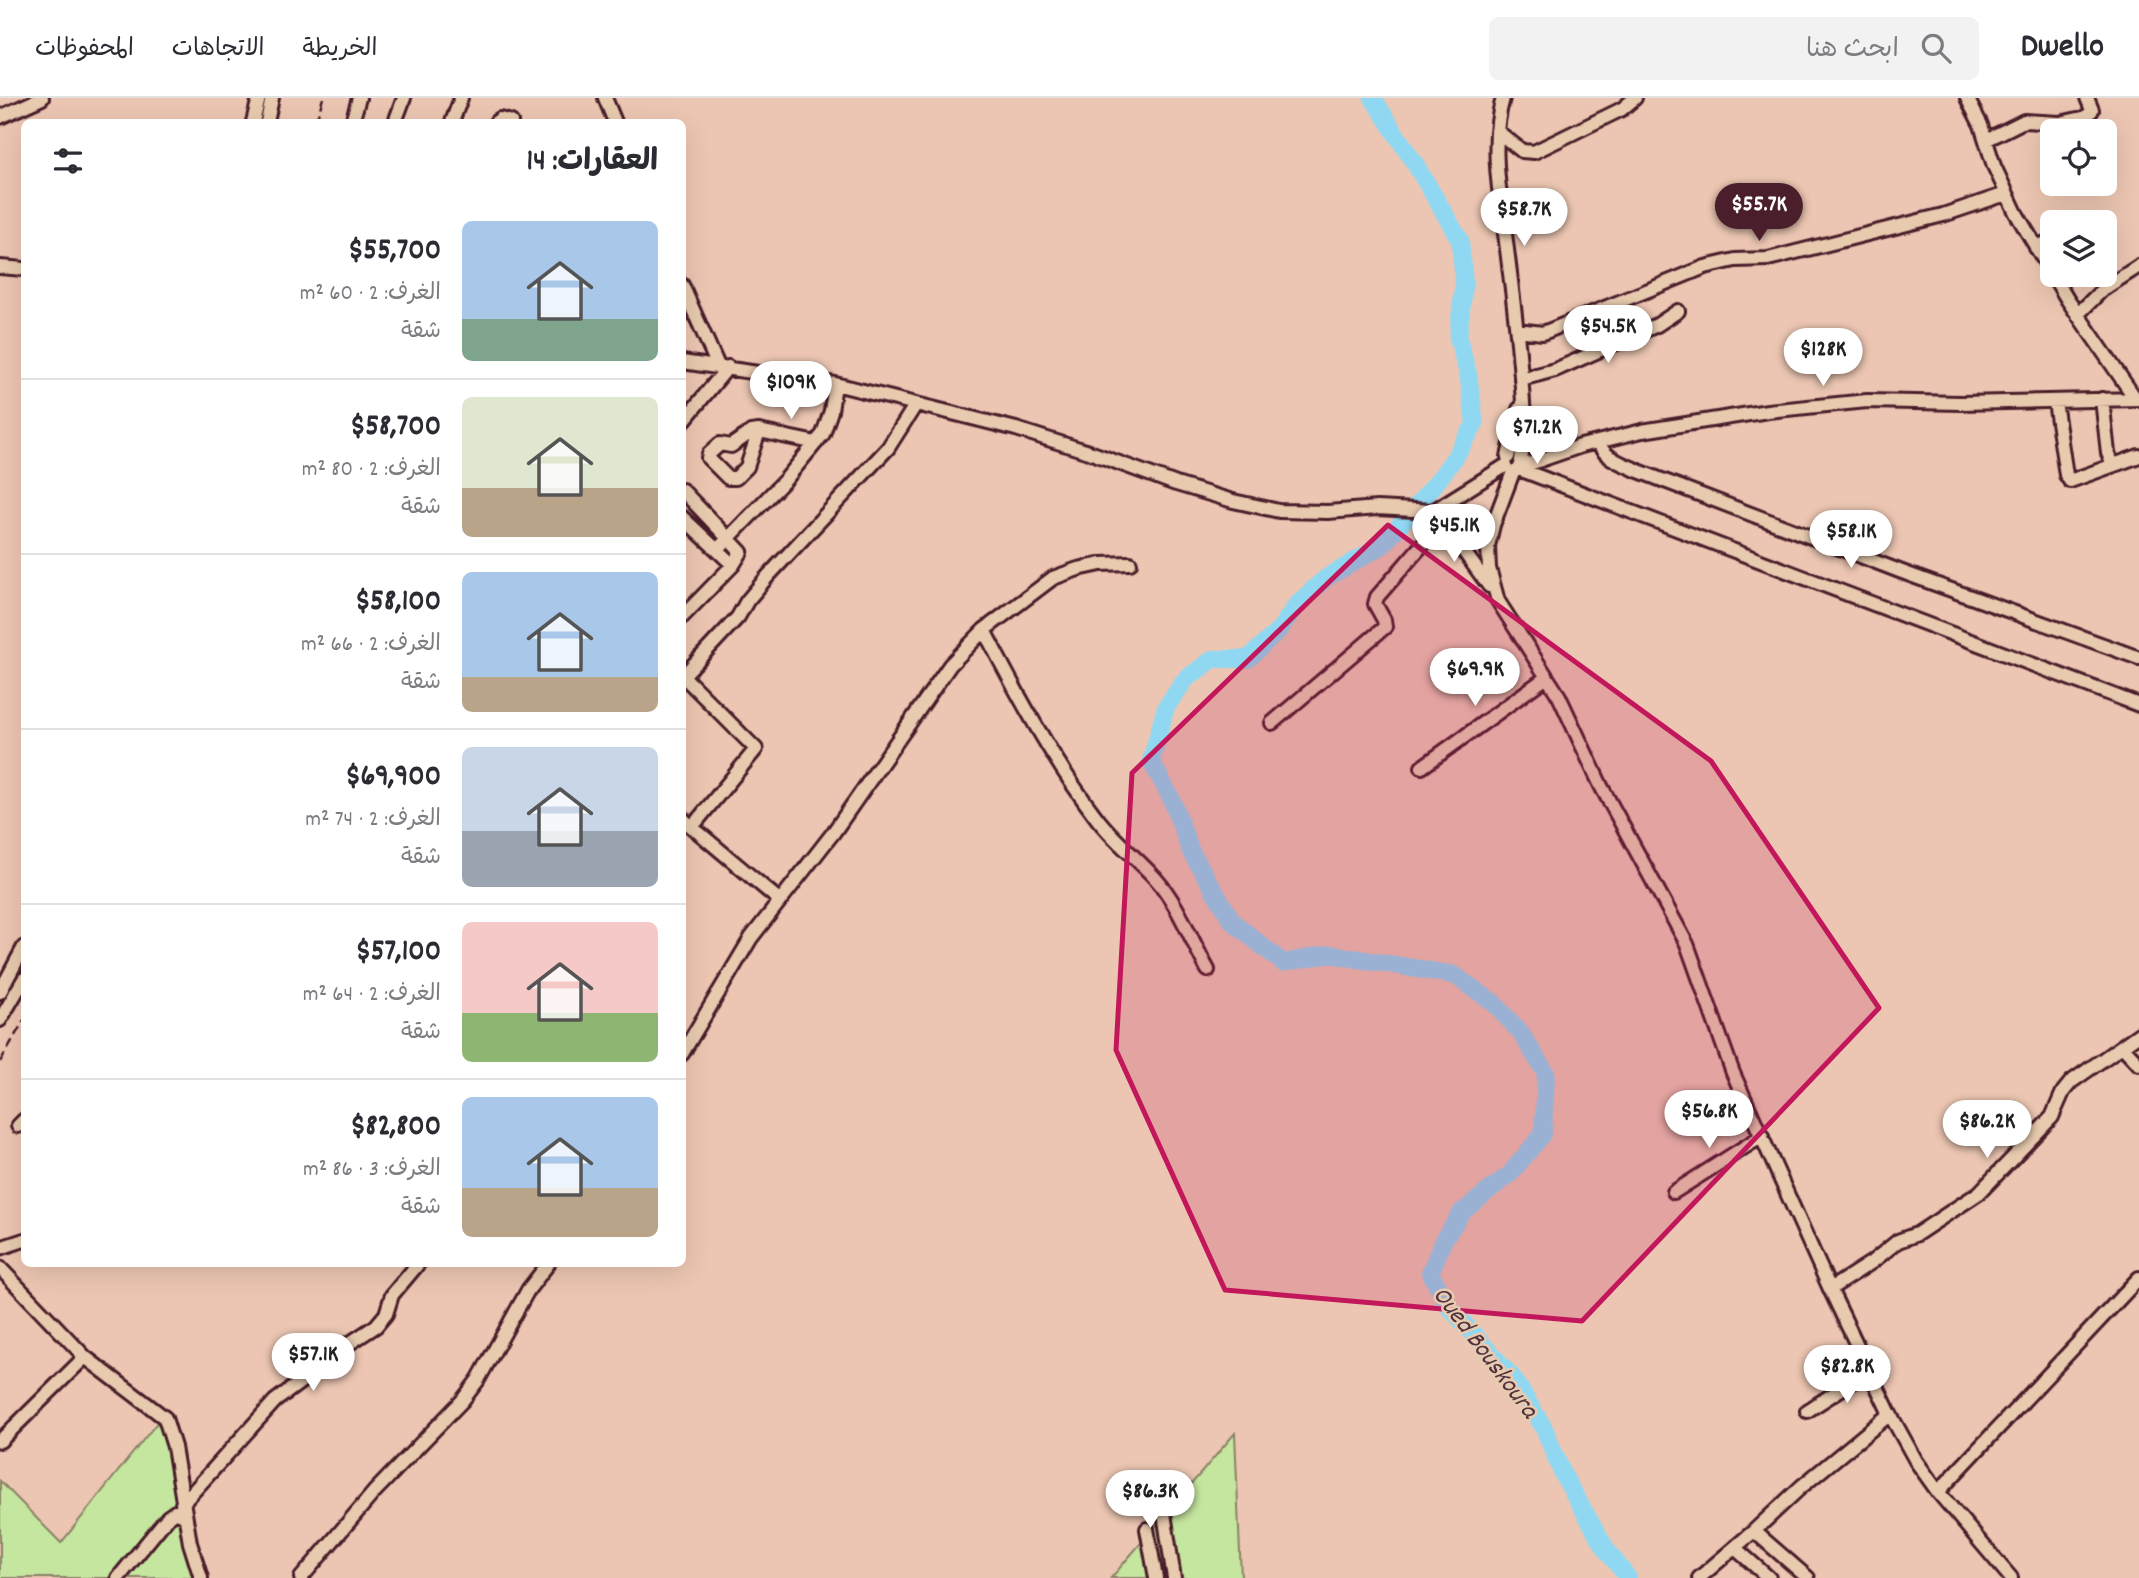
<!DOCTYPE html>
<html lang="ar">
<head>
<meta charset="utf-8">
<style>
  :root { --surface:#fff; --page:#f2f2f3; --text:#2b2b33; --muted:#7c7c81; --line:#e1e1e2; --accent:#4a1f2b }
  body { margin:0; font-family:Dekko,"Playpen Sans Arabic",sans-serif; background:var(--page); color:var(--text); direction:rtl; height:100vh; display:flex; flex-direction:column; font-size:26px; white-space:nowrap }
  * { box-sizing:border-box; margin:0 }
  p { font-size:23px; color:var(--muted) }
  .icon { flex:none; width:38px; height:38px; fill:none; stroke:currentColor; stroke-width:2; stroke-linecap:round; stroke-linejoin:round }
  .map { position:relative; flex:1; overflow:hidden; direction:ltr }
  .panel { position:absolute; left:21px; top:21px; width:665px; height:1148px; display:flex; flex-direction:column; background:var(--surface); border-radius:10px; box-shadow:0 7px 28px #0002; direction:rtl }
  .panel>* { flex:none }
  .tools { position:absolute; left:2040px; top:21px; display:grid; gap:14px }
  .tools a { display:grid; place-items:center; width:77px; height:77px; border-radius:10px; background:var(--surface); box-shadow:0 7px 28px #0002; font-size:35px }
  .price { position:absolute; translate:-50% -60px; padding:0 16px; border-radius:24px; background:#fff; color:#222; font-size:23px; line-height:46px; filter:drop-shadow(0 2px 4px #0008) }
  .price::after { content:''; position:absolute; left:50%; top:42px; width:21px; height:16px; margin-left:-10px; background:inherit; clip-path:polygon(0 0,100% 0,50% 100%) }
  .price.selected { background:var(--accent); color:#fff }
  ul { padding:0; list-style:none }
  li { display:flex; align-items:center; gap:21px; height:175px; padding:0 28px }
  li+li { border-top:2px solid var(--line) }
  li span { display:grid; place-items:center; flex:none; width:196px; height:140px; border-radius:10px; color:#555 }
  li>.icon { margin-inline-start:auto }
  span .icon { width:84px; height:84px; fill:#fffc; stroke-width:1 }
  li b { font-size:30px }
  h2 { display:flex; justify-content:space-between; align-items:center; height:84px; padding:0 28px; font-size:30px }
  header { display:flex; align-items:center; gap:42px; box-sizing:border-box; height:98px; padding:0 35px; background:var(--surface); border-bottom:2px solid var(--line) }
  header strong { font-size:33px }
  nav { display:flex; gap:38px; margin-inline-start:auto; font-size:24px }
  .search { width:490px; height:63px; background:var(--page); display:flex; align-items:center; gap:18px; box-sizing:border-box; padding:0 24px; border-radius:10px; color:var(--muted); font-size:26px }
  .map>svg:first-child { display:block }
  .green { fill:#c5e69f; stroke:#888265; stroke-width:2 }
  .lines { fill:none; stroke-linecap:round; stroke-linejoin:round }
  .river { stroke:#90d8f2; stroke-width:18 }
  .minor-casing { stroke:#4a1f2b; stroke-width:18 }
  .minor { stroke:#e8cbaf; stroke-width:12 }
  .rail { stroke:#4a1f2b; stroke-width:2.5; stroke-dasharray:10 5; stroke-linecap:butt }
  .marked { fill:#c2185b; fill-opacity:0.2; stroke:#c2185b; stroke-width:5; stroke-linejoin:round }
  .labels { text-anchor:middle; stroke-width:5; stroke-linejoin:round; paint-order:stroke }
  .water-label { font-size:26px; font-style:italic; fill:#51323f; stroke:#e8cbaf }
</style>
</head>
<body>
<header>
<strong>Dwello</strong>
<div class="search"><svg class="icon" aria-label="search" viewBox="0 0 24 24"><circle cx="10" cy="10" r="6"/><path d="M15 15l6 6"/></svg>ابحث هنا</div>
<nav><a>الخريطة</a><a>الاتجاهات</a><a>المحفوظات</a></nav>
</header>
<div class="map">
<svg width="2139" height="1480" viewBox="0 0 2139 1480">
  <rect width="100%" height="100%" fill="#ecc6b2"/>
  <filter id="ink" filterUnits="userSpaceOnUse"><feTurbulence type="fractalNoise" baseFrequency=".0143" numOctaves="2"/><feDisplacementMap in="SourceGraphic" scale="14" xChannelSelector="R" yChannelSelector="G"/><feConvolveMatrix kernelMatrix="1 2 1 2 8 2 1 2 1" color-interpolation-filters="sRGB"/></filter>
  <g filter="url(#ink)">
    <path class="green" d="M164 1316 201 1471 207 1480H0V1383L61 1445Z
      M1235 1335 1241 1480H1111Z"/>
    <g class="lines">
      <path class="river" d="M1373 0 1417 69 1460 142 1464 185 1458 240 1468 276 1475 326 1455 359 1436 385 1383 447 1326 480 1298 505 1279 532 1248 561H1213L1186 581 1166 609 1151 663 1171 700 1191 754 1233 824 1283 865 1329 856 1454 877 1494 905 1520 934 1546 975 1543 1036 1510 1076 1462 1114 1444 1141 1430 1175 1450 1210 1513 1280 1544 1330 1563 1377 1608 1454 1628 1480"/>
      <defs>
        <path id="minor" d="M605 0 615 24
          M1503 0C1491 41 1498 86 1504 128 1510 174 1516 220 1520 267 1523 299 1526 331 1521 363
          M1967 0 1981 27 1994 68 2016 115 2067 201 2135 300
          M0 19 42 0
          M253 24 259 0
          M267 24 272 0
          M352 24 359 0
          M395 24 404 0
          M452 24 461 0
          M496 24 500 21 511 24
          M1497 33 1522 53 1534 54 1622 11 1635 0
          M1986 42 2024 23 2060 25 2087 19 2092 12 2087 0
          M2036 150 2053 141
          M0 169 24 171
          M682 187 718 268
          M2078 216 2102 192 2139 168
          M1517 232 1543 235 1705 169 1735 162 1768 161 1943 117 2006 96
          M682 264 835 286 916 306 1016 331 1092 355 1176 386 1233 403 1279 413 1328 414 1377 410 1433 413 1505 368
          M1521 281 1555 272 1657 227 1678 213
          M2102 301 2108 355 2113 367
          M2055 304 2066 377 2070 383 2139 358
          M682 325 728 269
          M759 333 747 369 736 380H728L708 360 709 356 720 346 731 348 751 334 759 333 816 345
          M1598 344C1604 360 1621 365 1636 372L1902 474 2139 560
          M1508 359 1519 311
          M1520 369 1581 348 1642 333 1768 313 1867 303 1961 305 2139 301
          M1519 371 2139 607
          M1513 374 1493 427 1488 448 1489 470 1498 503 1559 598 1601 688 1687 846 1733 975 1830 1191 1890 1316 1916 1363 1938 1394 2011 1480
          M682 392 741 454 733 467 682 519
          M1438 418 1489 488
          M682 419 733 467
          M717 452 786 381 823 336 831 313 835 286
          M984 532C1017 596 1052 661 1096 719 1114 743 1135 758 1155 780 1178 805 1191 842 1208 872
          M682 579 738 519 747 503 768 478 888 350 916 306
          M1272 625 1385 529 1384 522 1375 506 1377 499 1442 424
          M1422 669 1547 579
          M682 720 692 729 756 651 683 578
          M692 729 779 802
          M0 894 24 849
          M0 922 24 881
          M2122 948 2139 966
          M682 956 751 840 833 735 950 567 984 532 1053 480 1078 471 1101 466 1130 465
          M18 1028 24 1022
          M1674 1094 1762 1038
          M0 1150 24 1142
          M0 1170 85 1259 165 1320 174 1349 190 1445 201 1480
          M1830 1191 1872 1164 1898 1143 1917 1136 1979 1095 2052 1019 2063 994 2071 984 2139 936
          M1807 1313 1869 1273
          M0 1343 85 1259
          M1938 1394 2139 1180
          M182 1406 275 1303 314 1274 330 1258 376 1228 386 1216 392 1197 418 1166
          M1163 1409 1174 1480
          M1147 1431 1156 1480
          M1754 1433 1808 1480
          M1735 1450 1769 1480
          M118 1480 168 1419 175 1414 184 1418
          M301 1480 375 1393 462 1303 478 1282 528 1192 548 1166
          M1699 1480 1754 1433 1801 1389 1890 1316"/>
      </defs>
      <use href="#minor" class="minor-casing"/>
      <use href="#minor" class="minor"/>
      <path class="rail" d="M316 24 323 0
        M0 964 24 922"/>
    </g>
  </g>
  <path class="marked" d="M1388 427 1711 663 1879 910 1582 1223 1225 1192 1116 952 1132 675Z"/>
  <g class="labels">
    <g class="water-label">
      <text transform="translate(1487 1253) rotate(53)" y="9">Oued Bouskoura</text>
    </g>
  </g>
</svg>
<div class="tools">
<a><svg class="icon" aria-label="locate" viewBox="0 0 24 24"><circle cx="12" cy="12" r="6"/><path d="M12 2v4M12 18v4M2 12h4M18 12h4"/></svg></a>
<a><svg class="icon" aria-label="layers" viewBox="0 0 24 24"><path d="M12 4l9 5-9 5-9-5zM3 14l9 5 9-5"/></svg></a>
</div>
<b class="price selected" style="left:1759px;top:145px">$55.7K</b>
<b class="price" style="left:1524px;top:150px">$58.7K</b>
<b class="price" style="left:1608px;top:267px">$54.5K</b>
<b class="price" style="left:1823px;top:290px">$128K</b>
<b class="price" style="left:791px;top:323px">$109K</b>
<b class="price" style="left:1537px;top:368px">$71.2K</b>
<b class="price" style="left:1454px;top:466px">$45.1K</b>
<b class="price" style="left:1851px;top:472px">$58.1K</b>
<b class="price" style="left:1475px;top:610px">$69.9K</b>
<b class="price" style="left:1709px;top:1052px">$56.8K</b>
<b class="price" style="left:1987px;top:1062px">$86.2K</b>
<b class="price" style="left:313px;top:1295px">$57.1K</b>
<b class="price" style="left:1847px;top:1307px">$82.8K</b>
<b class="price" style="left:1150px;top:1432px">$86.3K</b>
<section class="panel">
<h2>العقارات: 14<svg class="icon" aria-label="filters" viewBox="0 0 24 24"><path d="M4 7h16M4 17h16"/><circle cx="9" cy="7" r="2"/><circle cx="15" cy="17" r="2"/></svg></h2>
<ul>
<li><span style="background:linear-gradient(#a9c7e8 70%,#7fa58c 0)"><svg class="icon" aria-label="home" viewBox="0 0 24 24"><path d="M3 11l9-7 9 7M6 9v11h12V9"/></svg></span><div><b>$55,700</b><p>الغرف: 2 · 60 m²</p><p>شقة</p></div></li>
<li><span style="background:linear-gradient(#dfe7d0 65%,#b9a48a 0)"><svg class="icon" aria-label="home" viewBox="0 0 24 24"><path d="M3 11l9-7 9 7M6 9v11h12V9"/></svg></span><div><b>$58,700</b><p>الغرف: 2 · 80 m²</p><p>شقة</p></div></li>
<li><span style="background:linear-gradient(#a9c7e8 75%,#b9a48a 0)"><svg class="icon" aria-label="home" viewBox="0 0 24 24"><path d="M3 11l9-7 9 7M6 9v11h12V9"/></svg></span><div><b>$58,100</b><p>الغرف: 2 · 66 m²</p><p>شقة</p></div></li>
<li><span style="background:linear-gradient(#c9d6e8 60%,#9aa5b1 0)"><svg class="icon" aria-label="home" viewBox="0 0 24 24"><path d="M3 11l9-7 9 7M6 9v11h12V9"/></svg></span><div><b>$69,900</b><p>الغرف: 2 · 74 m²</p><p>شقة</p></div></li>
<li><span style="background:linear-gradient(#f6c9c9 65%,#8fb573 0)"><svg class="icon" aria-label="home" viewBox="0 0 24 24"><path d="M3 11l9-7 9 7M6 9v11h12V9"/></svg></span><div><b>$57,100</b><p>الغرف: 2 · 64 m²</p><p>شقة</p></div></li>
<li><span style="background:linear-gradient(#a9c7e8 65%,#b9a48a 0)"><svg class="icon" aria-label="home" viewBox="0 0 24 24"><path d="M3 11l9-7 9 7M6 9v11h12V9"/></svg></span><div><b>$82,800</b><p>الغرف: 3 · 86 m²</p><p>شقة</p></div></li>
</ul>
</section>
</div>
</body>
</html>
